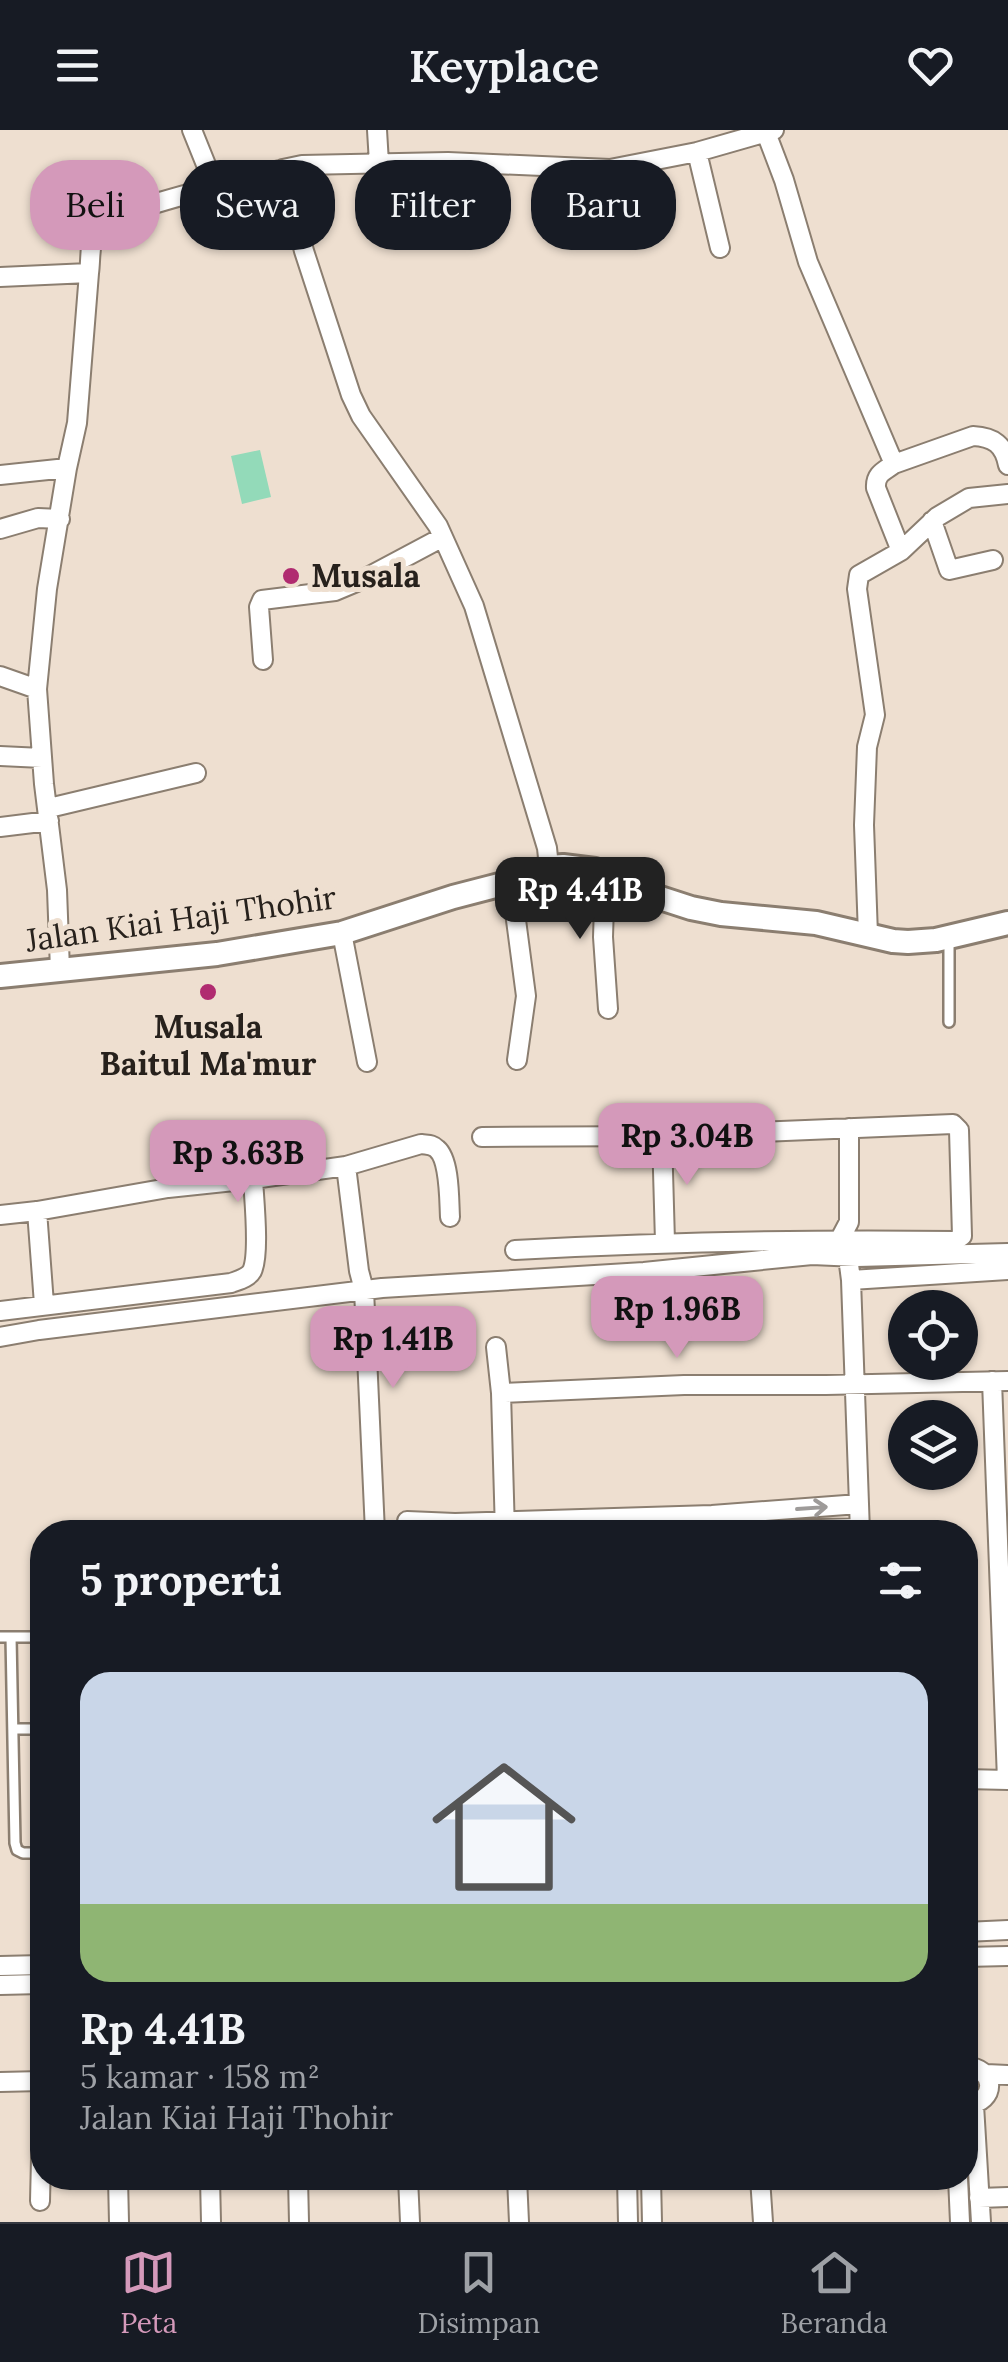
<!DOCTYPE html>
<html lang="id">
<head>
<meta charset="utf-8">
<style>
  :root { --surface:#171b24; --page:#20242c; --text:#f1f3f6; --muted:#9ea1a6; --line:#363941; --accent:#d499ba }
  body { margin:0; font-family:Lora,serif; background:var(--page); color:var(--text); height:100vh; display:flex; flex-direction:column; font-size:38px; white-space:nowrap }
  * { box-sizing:border-box; margin:0 }
  p { font-size:32px; color:var(--muted) }
  .icon { flex:none; width:55px; height:55px; fill:none; stroke:currentColor; stroke-width:2; stroke-linecap:round; stroke-linejoin:round }
  .map { position:relative; flex:1; overflow:hidden }
  .drawer { position:absolute; left:30px; top:1390px; width:948px; height:670px; display:flex; flex-direction:column; background:var(--surface); border-radius:40px; box-shadow:0 2px 8px #0004 }
  .drawer>* { flex:none }
  .guide { position:absolute; left:30px; top:30px; width:950px; height:90px; display:flex; gap:20px }
  .controls { position:absolute; left:888px; top:1160px; display:grid; gap:20px }
  .controls a { display:grid; place-items:center; width:90px; height:90px; border-radius:50%; background:var(--surface); box-shadow:0 2px 8px #0004; font-size:50px }
  .price { position:absolute; translate:-50% -85px; padding:0 22px; border-radius:20px; background:var(--accent); color:#111; font-size:32px; line-height:65px; filter:drop-shadow(0 2px 5px #0008) }
  .price::after { content:''; position:absolute; left:50%; top:60px; width:30px; height:22px; margin-left:-15px; background:inherit; clip-path:polygon(0 0,100% 0,50% 100%) }
  .price.active { background:#222; color:#fff }
  ul { padding:0; list-style:none }
  li { display:grid; align-content:center; gap:20px; height:530px; padding:0 50px }
  li span { display:grid; place-items:center; height:310px; border-radius:30px; color:#555 }
  li>.icon { margin-inline-start:auto }
  span .icon { width:180px; height:180px; fill:#fffc; stroke-width:1 }
  li b { font-size:42px }
  h2 { display:flex; justify-content:space-between; align-items:center; height:120px; padding:0 50px; font-size:42px }
  .tag { padding:0 35px; border-radius:40px; background:var(--surface); box-shadow:0 2px 8px #0004; font-size:35px; line-height:90px }
  .tag.active { background:var(--accent); color:#111 }
  header { display:flex; justify-content:space-between; align-items:center; height:130px; padding:0 50px; background:var(--surface); font-size:45px; font-weight:600 }
  .tabs { display:flex; justify-content:space-around; align-items:center; height:140px; border-top:2px solid var(--line); background:var(--surface); font-size:28px; color:var(--muted) }
  .tabs a { display:grid; justify-items:center; gap:5px }
  .tabs .active { color:var(--accent) }
  .map>svg:first-child { display:block }
  .green { fill:#93dab9 }
  .lines { fill:none; stroke-linecap:round; stroke-linejoin:round }
  .service-casing { stroke:#8b7e70; stroke-width:14 }
  .minor-casing { stroke:#8b7e70; stroke-width:22 }
  .tertiary-casing { stroke:#8b7e70; stroke-width:28 }
  .service { stroke:#fff; stroke-width:9 }
  .minor { stroke:#fff; stroke-width:18 }
  .tertiary { stroke:#fff; stroke-width:22 }
  .oneway { stroke:#9e9b99 }
  .poi-dot { fill:#b02b70; stroke:#eedfd0; stroke-width:4 }
  .labels { text-anchor:middle; stroke-width:10; stroke-linejoin:round; paint-order:stroke }
  .poi-label { font-size:32px; font-weight:bold; fill:#27211c; stroke:#eedfd0; text-anchor:start }
  .street-label { font-size:32px; fill:#27211c; stroke:#eedfd0 }
</style>
</head>
<body>
<header><svg class="icon" aria-label="menu" viewBox="0 0 24 24"><path d="M4 6h16M4 12h16M4 18h16"/></svg>Keyplace<svg class="icon" aria-label="heart" viewBox="0 0 24 24"><path d="M12 20l-8-8c-3-5 5-10 8-4 3-6 11-1 8 4z"/></svg></header>
<div class="map">
<svg width="1008" height="2092" viewBox="0 0 1008 2092">
  <rect width="100%" height="100%" fill="#eedfd0"/>
  <path class="green" d="M260 320 271 367 242 374 231 326Z"/>
  <g class="lines">
    <defs>
      <path id="service" d="M949 892V810
        M0 1507H35
        M11 1507 15 1713 17 1720 23 1723H42
        M13 1599H42"/>
      <path id="minor" d="M192 0 215 57
        M377 0 379 33
        M765 0 784 50 808 132 894 334C884 341 875 344 876 358L901 421
        M697 22 720 118
        M283 39 304 121 351 265 361 286 438 396 474 476 547 718 549 737
        M0 147 89 143C91 130 89 108 97 97 111 81 254 47 283 39L302 35 448 32 610 39 697 22 774 0
        M894 334 973 306C994 307 1004 315 1008 335
        M0 345 67 338
        M932 391 949 440 993 430
        M0 399 38 388 60 389
        M263 530 259 477 262 470 335 461 366 448 443 407
        M0 546 37 559
        M0 626 42 628
        M49 678 196 643
        M0 697 49 691
        M605 744 603 807 608 879
        M511 752 526 866 517 930
        M342 803 367 932
        M868 805 864 695 867 617 875 585 857 459 859 445 901 421 937 387 969 368 1008 364
        M60 840 57 760 44 654 37 559 47 459 67 338 77 293 89 143
        M662 1006 665 1112
        M482 1007 662 1006 953 994 959 1000 962 1106 955 1111C807 1109 663 1112 515 1120
        M346 1036 359 1141 364 1160 375 1402
        M37 1081 44 1174
        M0 1085 37 1081 168 1058 253 1049 346 1036 421 1014C428 1015 432 1014 437 1019 450 1030 449 1070 450 1087
        M840 1116V1109L849 1092V998
        M848 1127 851 1150 860 1402
        M851 1150 1008 1140
        M0 1181 231 1153C239 1150 248 1148 252 1141 260 1124 254 1069 253 1049
        M0 1207 39 1200 382 1158 644 1142 812 1125 857 1127 1008 1123
        M496 1217 501 1263 505 1402
        M992 1251 1007 1650
        M501 1263 684 1255H826L1008 1251
        M407 1391 455 1393 712 1385 859 1374
        M709 1402 860 1398
        M965 1649 1008 1650
        M965 1802 1008 1800
        M965 1827 1008 1826
        M0 1836 42 1835
        M0 1855 42 1854
        M965 1937C996 1936 998 1973 966 1975
        M986 1944 1008 1945
        M0 1952 42 1951
        M974 1975 981 2092
        M118 2048 119 2092
        M210 2048 211 2092
        M298 2048 299 2092
        M408 2048 410 2092
        M517 2048 519 2092
        M627 2048 628 2092
        M651 2048 652 2092
        M760 2048 763 2092
        M958 2048 960 2092
        M979 2068 1008 2067
        M40 2071 42 1987"/>
      <path id="tertiary" d="M0 846 217 824 342 803 453 767 511 752 549 737 563 736 595 740 651 765 691 778 721 784 816 793 893 811 908 812 936 810 1008 793"/>
    </defs>
    <use href="#service" class="service-casing"/>
    <use href="#minor" class="minor-casing"/>
    <use href="#tertiary" class="tertiary-casing"/>
    <use href="#service" class="service"/>
    <use href="#minor" class="minor"/>
    <use href="#tertiary" class="tertiary"/>
  </g>
  <defs><path id="oneway-shaft" d="M-6 0H5M1.5-3L5.5 0L1.5 3" fill="none" stroke-width="1.6" stroke-linecap="round" stroke-linejoin="round" transform="scale(2.5)"/></defs>
  <use class="oneway" href="#oneway-shaft" transform="translate(812 1378) rotate(-4)"/>
  <g class="poi-dot">
    <circle cx="291" cy="446" r="10"/>
    <circle cx="208" cy="862" r="10"/>
  </g>
  <g class="labels">
    <g class="poi-label">
      <text x="311" y="457">Musala</text>
      <text x="208" y="908" text-anchor="middle">Musala<tspan x="208" dy="37">Baitul Ma'mur</tspan></text>
    </g>
    <g class="street-label">
      <text transform="translate(181 789) rotate(-8)" y="11">Jalan Kiai Haji Thohir</text>
    </g>
  </g>
</svg>
<div class="controls">
<a><svg class="icon" aria-label="locate" viewBox="0 0 24 24"><circle cx="12" cy="12" r="6"/><path d="M12 2v4M12 18v4M2 12h4M18 12h4"/></svg></a>
<a><svg class="icon" aria-label="layers" viewBox="0 0 24 24"><path d="M12 4l9 5-9 5-9-5zM3 14l9 5 9-5"/></svg></a>
</div>
<b class="price active" style="left:580px;top:812px">Rp 4.41B</b>
<b class="price" style="left:687px;top:1058px">Rp 3.04B</b>
<b class="price" style="left:238px;top:1075px">Rp 3.63B</b>
<b class="price" style="left:677px;top:1231px">Rp 1.96B</b>
<b class="price" style="left:393px;top:1261px">Rp 1.41B</b>
<div class="guide">
<a class="tag active">Beli</a>
<a class="tag">Sewa</a>
<a class="tag">Filter</a>
<a class="tag">Baru</a>
</div>
<section class="drawer">
<h2>5 properti<svg class="icon" aria-label="filters" viewBox="0 0 24 24"><path d="M4 7h16M4 17h16"/><circle cx="9" cy="7" r="2"/><circle cx="15" cy="17" r="2"/></svg></h2>
<ul>
<li><span style="background:linear-gradient(#c9d6e8 75%,#8fb573 0)"><svg class="icon" aria-label="home" viewBox="0 0 24 24"><path d="M3 11l9-7 9 7M6 9v11h12V9"/></svg></span><div><b>Rp 4.41B</b><p>5 kamar · 158 m²</p><p>Jalan Kiai Haji Thohir</p></div></li>
</ul>
</section>
</div>
<nav class="tabs">
<a class="active"><svg class="icon" aria-label="map" viewBox="0 0 24 24"><path d="M3 6l6-2 6 2 6-2v14l-6 2-6-2-6 2zM9 4v14M15 6v14"/></svg>Peta</a>
<a><svg class="icon" aria-label="saved" viewBox="0 0 24 24"><path d="M7 4h10v16l-5-4-5 4z"/></svg>Disimpan</a>
<a><svg class="icon" aria-label="home" viewBox="0 0 24 24"><path d="M3 11l9-7 9 7M6 9v11h12V9"/></svg>Beranda</a>
</nav>
</body>
</html>
